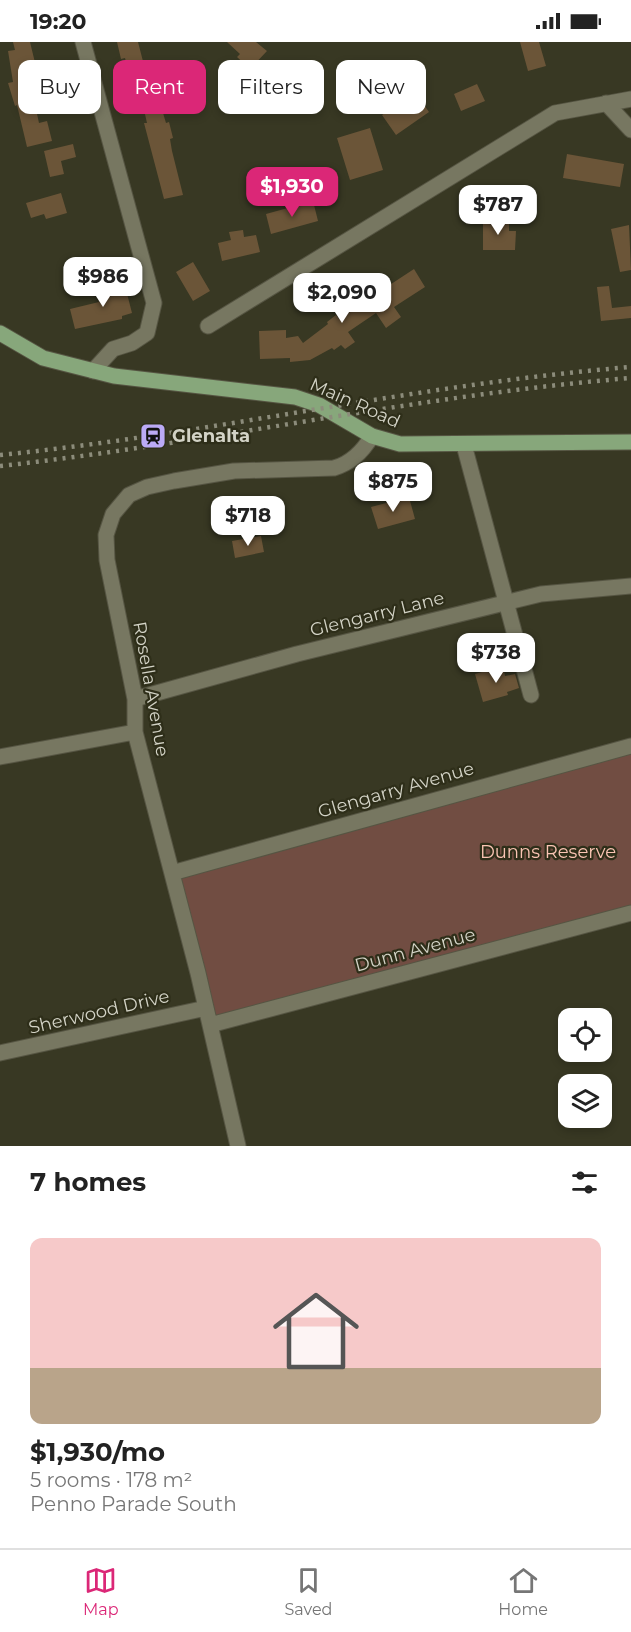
<!DOCTYPE html>
<html lang="en">
<head>
<meta charset="utf-8">
<style>
  :root { --surface:#fff; --page:#f6f6f6; --text:#222; --muted:#767676; --line:#e0e0e0; --accent:#db2777 }
  body { margin:0; font-family:Montserrat,sans-serif; background:var(--page); color:var(--text); height:100vh; display:flex; flex-direction:column; font-size:22px; white-space:nowrap }
  * { box-sizing:border-box; margin:0 }
  p { font-size:20px; color:var(--muted) }
  .icon { flex:none; width:33px; height:33px; fill:none; stroke:currentColor; stroke-width:2; stroke-linecap:round; stroke-linejoin:round }
  .map { position:relative; height:1104px; overflow:hidden }
  .sheet { display:flex; flex-direction:column; background:var(--surface); flex:1 }
  .sheet>* { flex:none }
  .guide { position:absolute; left:18px; top:18px; width:596px; height:54px; display:flex; gap:12px }
  .fabs { position:absolute; left:558px; top:966px; display:grid; gap:12px }
  .fabs a { display:grid; place-items:center; width:54px; height:54px; border-radius:12px; background:var(--surface); box-shadow:0 3px 9px #0003; font-size:30px }
  .price { position:absolute; translate:-50% -51px; padding:0 14px; border-radius:12px; background:#fff; color:#222; font-size:20px; line-height:39px; filter:drop-shadow(0 2px 3px #0008) }
  .price::after { content:''; position:absolute; left:50%; top:36px; width:18px; height:14px; margin-left:-9px; background:inherit; clip-path:polygon(0 0,100% 0,50% 100%) }
  .price.on { background:var(--accent); color:#fff }
  ul { padding:0; list-style:none }
  li { display:grid; align-content:center; gap:12px; height:318px; padding:0 30px }
  li span { display:grid; place-items:center; height:186px; border-radius:12px; color:#555 }
  li>.icon { margin-inline-start:auto }
  span .icon { width:108px; height:108px; fill:#fffc; stroke-width:1 }
  li b { font-size:26px }
  h2 { display:flex; justify-content:space-between; align-items:center; height:72px; padding:0 30px; font-size:26px }
  .chip { padding:0 21px; border-radius:12px; background:var(--surface); box-shadow:0 3px 9px #0003; font-size:21px; line-height:54px }
  .chip.on { background:var(--accent); color:#fff }
  .status { display:flex; justify-content:space-between; align-items:center; height:42px; padding:0 30px; background:var(--surface); direction:ltr }
  .status svg { height:16px; fill:currentColor }
  .tabs { display:flex; justify-content:space-around; align-items:center; height:84px; border-top:2px solid var(--line); background:var(--surface); font-size:16px; color:var(--muted) }
  .tabs a { display:grid; justify-items:center; gap:3px }
  .tabs .on { color:var(--accent) }
  .map>svg:first-child { display:block }
  .green { fill:#714d42 }
  .building { fill:#6b5538 }
  .lines { fill:none; stroke-linecap:round; stroke-linejoin:round }
  .minor-casing { stroke:#565543; stroke-width:17 }
  .major-casing { stroke:#565543; stroke-width:17 }
  .minor { stroke:#777761; stroke-width:15 }
  .major { stroke:#87a77b; stroke-width:15 }
  .rail { stroke:#8c8c7b; stroke-width:4.5; stroke-dasharray:3 6; stroke-linecap:butt }
  .labels { text-anchor:middle; stroke-width:4.5; stroke-linejoin:round; paint-order:stroke }
  .street-label { font-size:18px; fill:#d3d3c6; stroke:#2e2e19 }
  .poi-label { font-size:18px; font-weight:bold; fill:#d3d3c6; stroke:#2e2e19; text-anchor:start }
  .park-label { font-size:18px; fill:#fbc5b4; stroke:#2e2e19 }
</style>
</head>
<body>
<div class="status"><b>19:20</b><svg viewBox="0 0 49 12"><path d="M0 12V9h3v3zM5 12V6h3v6zM10 12V3h3v9zM15 12V0h3v12zM26 1h20v11H26zM47 4h2v5h-2z"/></svg></div>
<div class="map">
<svg width="631" height="1104" viewBox="0 0 631 1104">
  <rect width="100%" height="100%" fill="#383823"/>
  <path class="green" d="M631 704V871L210 983 172 831Z"/>
  <path class="building" d="M13 0H30L38 33 45 31 51 54 34 58 39 81 47 79 52 99 27 105 17 63 15 64 8 41 13 40 8 9 15 8Z
    M117 0H138L145 27 163 22 167 41 158 43 161 53 158 54 166 81 169 80 173 96 170 97 172 109 183 153 164 157 144 81H147L139 46 133 47 125 16 121 17Z
    M227 0H256L267 9 250 27 237 15 240 12Z
    M520 0H539L546 24 528 29Z
    M477 42 485 59 461 69 454 52Z
    M415 50 429 70 396 93 382 73Z
    M370 86 383 128 350 138 337 96Z
    M73 102 76 115 61 119 64 132 50 135 44 109Z
    M567 112 624 122 620 145 563 136Z
    M61 151 67 171 46 177 44 172 31 176 26 161Z
    M313 159 318 179 271 192 266 172Z
    M483 179 509 180V189H516L515 208H483Z
    M629 183 631 228 620 230 611 187Z
    M243 188 244 195 256 193 260 210 222 219 218 201 231 198 229 190Z
    M193 220 210 249 193 259 176 230Z
    M414 227 425 245 394 265 401 275 386 286 376 271 348 290 355 300 345 307 341 303 334 308 332 306 310 318 290 320V316L260 317 259 289 286 288V296L298 294 303 301 328 282 327 280 336 273 339 277 366 258 364 255 379 244 382 248Z
    M124 240 132 271 122 274V277L75 287 70 267 99 260 96 248Z
    M609 244 612 266 631 264V276L601 279 597 245Z
    M409 455 415 477 378 487 371 465Z
    M261 494 264 510 235 516 232 499Z
    M503 624 505 634 515 632 519 646 507 650 508 653 483 660 475 632Z"/>
  <g class="lines">
    <defs>
      <path id="minor" d="M83 0 154 261 147 291 132 301 113 307 93 329
        M606 61 631 88
        M208 284 555 71 631 57
        M464 403 531 653
        M135 657 297 612 541 552 631 544
        M0 715 135 690
        M172 831 631 704
        M210 983 631 871
        M0 1011 206 966
        M238 1104 198 931 135 690V657L107 518 106 493 113 472 129 453 147 445 174 439 234 429 334 426C352 421 363 409 372 394"/>
      <path id="major" d="M0 291 43 316 114 334 295 355 319 363 372 394 400 402 631 400"/>
    </defs>
    <use href="#minor" class="minor-casing"/>
    <use href="#major" class="major-casing"/>
    <use href="#minor" class="minor"/>
    <use href="#major" class="major"/>
    <path class="rail" d="M0 413C211 392 419 342 631 325
      M0 424C211 401 419 353 631 336"/>
  </g>
  <defs>
    <symbol id="station-square" viewBox="-11 -11 22 22"><rect x="-9" y="-9" width="18" height="18" rx="4" fill="#bbaaf6" stroke="#2e2e19"/><path d="M-3-6H3Q5-6 5-4V2Q5 4 3 4L4.5 6H3L1.5 4h-3L-3 6H-4.5L-3 4Q-5 4-5 2V-4Q-5-6-3-6ZM-3.5-4v3h7v-3ZM-3.5 1v1.5H-2V1ZM2 1v1.5H3.5V1Z" fill="#111"/></symbol>
  </defs>
  <g fill-rule="evenodd">
    <use href="#station-square" x="138" y="379" width="30" height="30"/>
  </g>
  <g class="labels">
    <g class="street-label">
      <text transform="translate(355 361) rotate(24)" y="6">Main Road</text>
      <text transform="translate(377 572) rotate(-14)" y="6">Glengarry Lane</text>
      <text transform="translate(151 647) rotate(80)" y="6">Rosella Avenue</text>
      <text transform="translate(396 748) rotate(-16)" y="6">Glengarry Avenue</text>
      <text transform="translate(415 908) rotate(-15)" y="6">Dunn Avenue</text>
      <text transform="translate(99 970) rotate(-13)" y="6">Sherwood Drive</text>
    </g>
    <g class="poi-label">
      <text x="172" y="400">Glenalta</text>
    </g>
    <g class="park-label">
      <text x="548" y="816">Dunns Reserve</text>
    </g>
  </g>
</svg>
<div class="fabs">
<a><svg class="icon" aria-label="locate" viewBox="0 0 24 24"><circle cx="12" cy="12" r="6"/><path d="M12 2v4M12 18v4M2 12h4M18 12h4"/></svg></a>
<a><svg class="icon" aria-label="layers" viewBox="0 0 24 24"><path d="M12 4l9 5-9 5-9-5zM3 14l9 5 9-5"/></svg></a>
</div>
<b class="price on" style="left:292px;top:176px">$1,930</b>
<b class="price" style="left:498px;top:194px">$787</b>
<b class="price" style="left:103px;top:266px">$986</b>
<b class="price" style="left:342px;top:282px">$2,090</b>
<b class="price" style="left:393px;top:471px">$875</b>
<b class="price" style="left:248px;top:505px">$718</b>
<b class="price" style="left:496px;top:642px">$738</b>
<div class="guide">
<a class="chip">Buy</a>
<a class="chip on">Rent</a>
<a class="chip">Filters</a>
<a class="chip">New</a>
</div>
</div>
<section class="sheet">
<h2>7 homes<svg class="icon" aria-label="filters" viewBox="0 0 24 24"><path d="M4 7h16M4 17h16"/><circle cx="9" cy="7" r="2"/><circle cx="15" cy="17" r="2"/></svg></h2>
<ul>
<li><span style="background:linear-gradient(#f6c9c9 70%,#b9a48a 0)"><svg class="icon" aria-label="home" viewBox="0 0 24 24"><path d="M3 11l9-7 9 7M6 9v11h12V9"/></svg></span><div><b>$1,930/mo</b><p>5 rooms · 178 m²</p><p>Penno Parade South</p></div></li>
</ul>
</section>
<nav class="tabs">
<a class="on"><svg class="icon" aria-label="map" viewBox="0 0 24 24"><path d="M3 6l6-2 6 2 6-2v14l-6 2-6-2-6 2zM9 4v14M15 6v14"/></svg>Map</a>
<a><svg class="icon" aria-label="saved" viewBox="0 0 24 24"><path d="M7 4h10v16l-5-4-5 4z"/></svg>Saved</a>
<a><svg class="icon" aria-label="home" viewBox="0 0 24 24"><path d="M3 11l9-7 9 7M6 9v11h12V9"/></svg>Home</a>
</nav>
</body>
</html>
